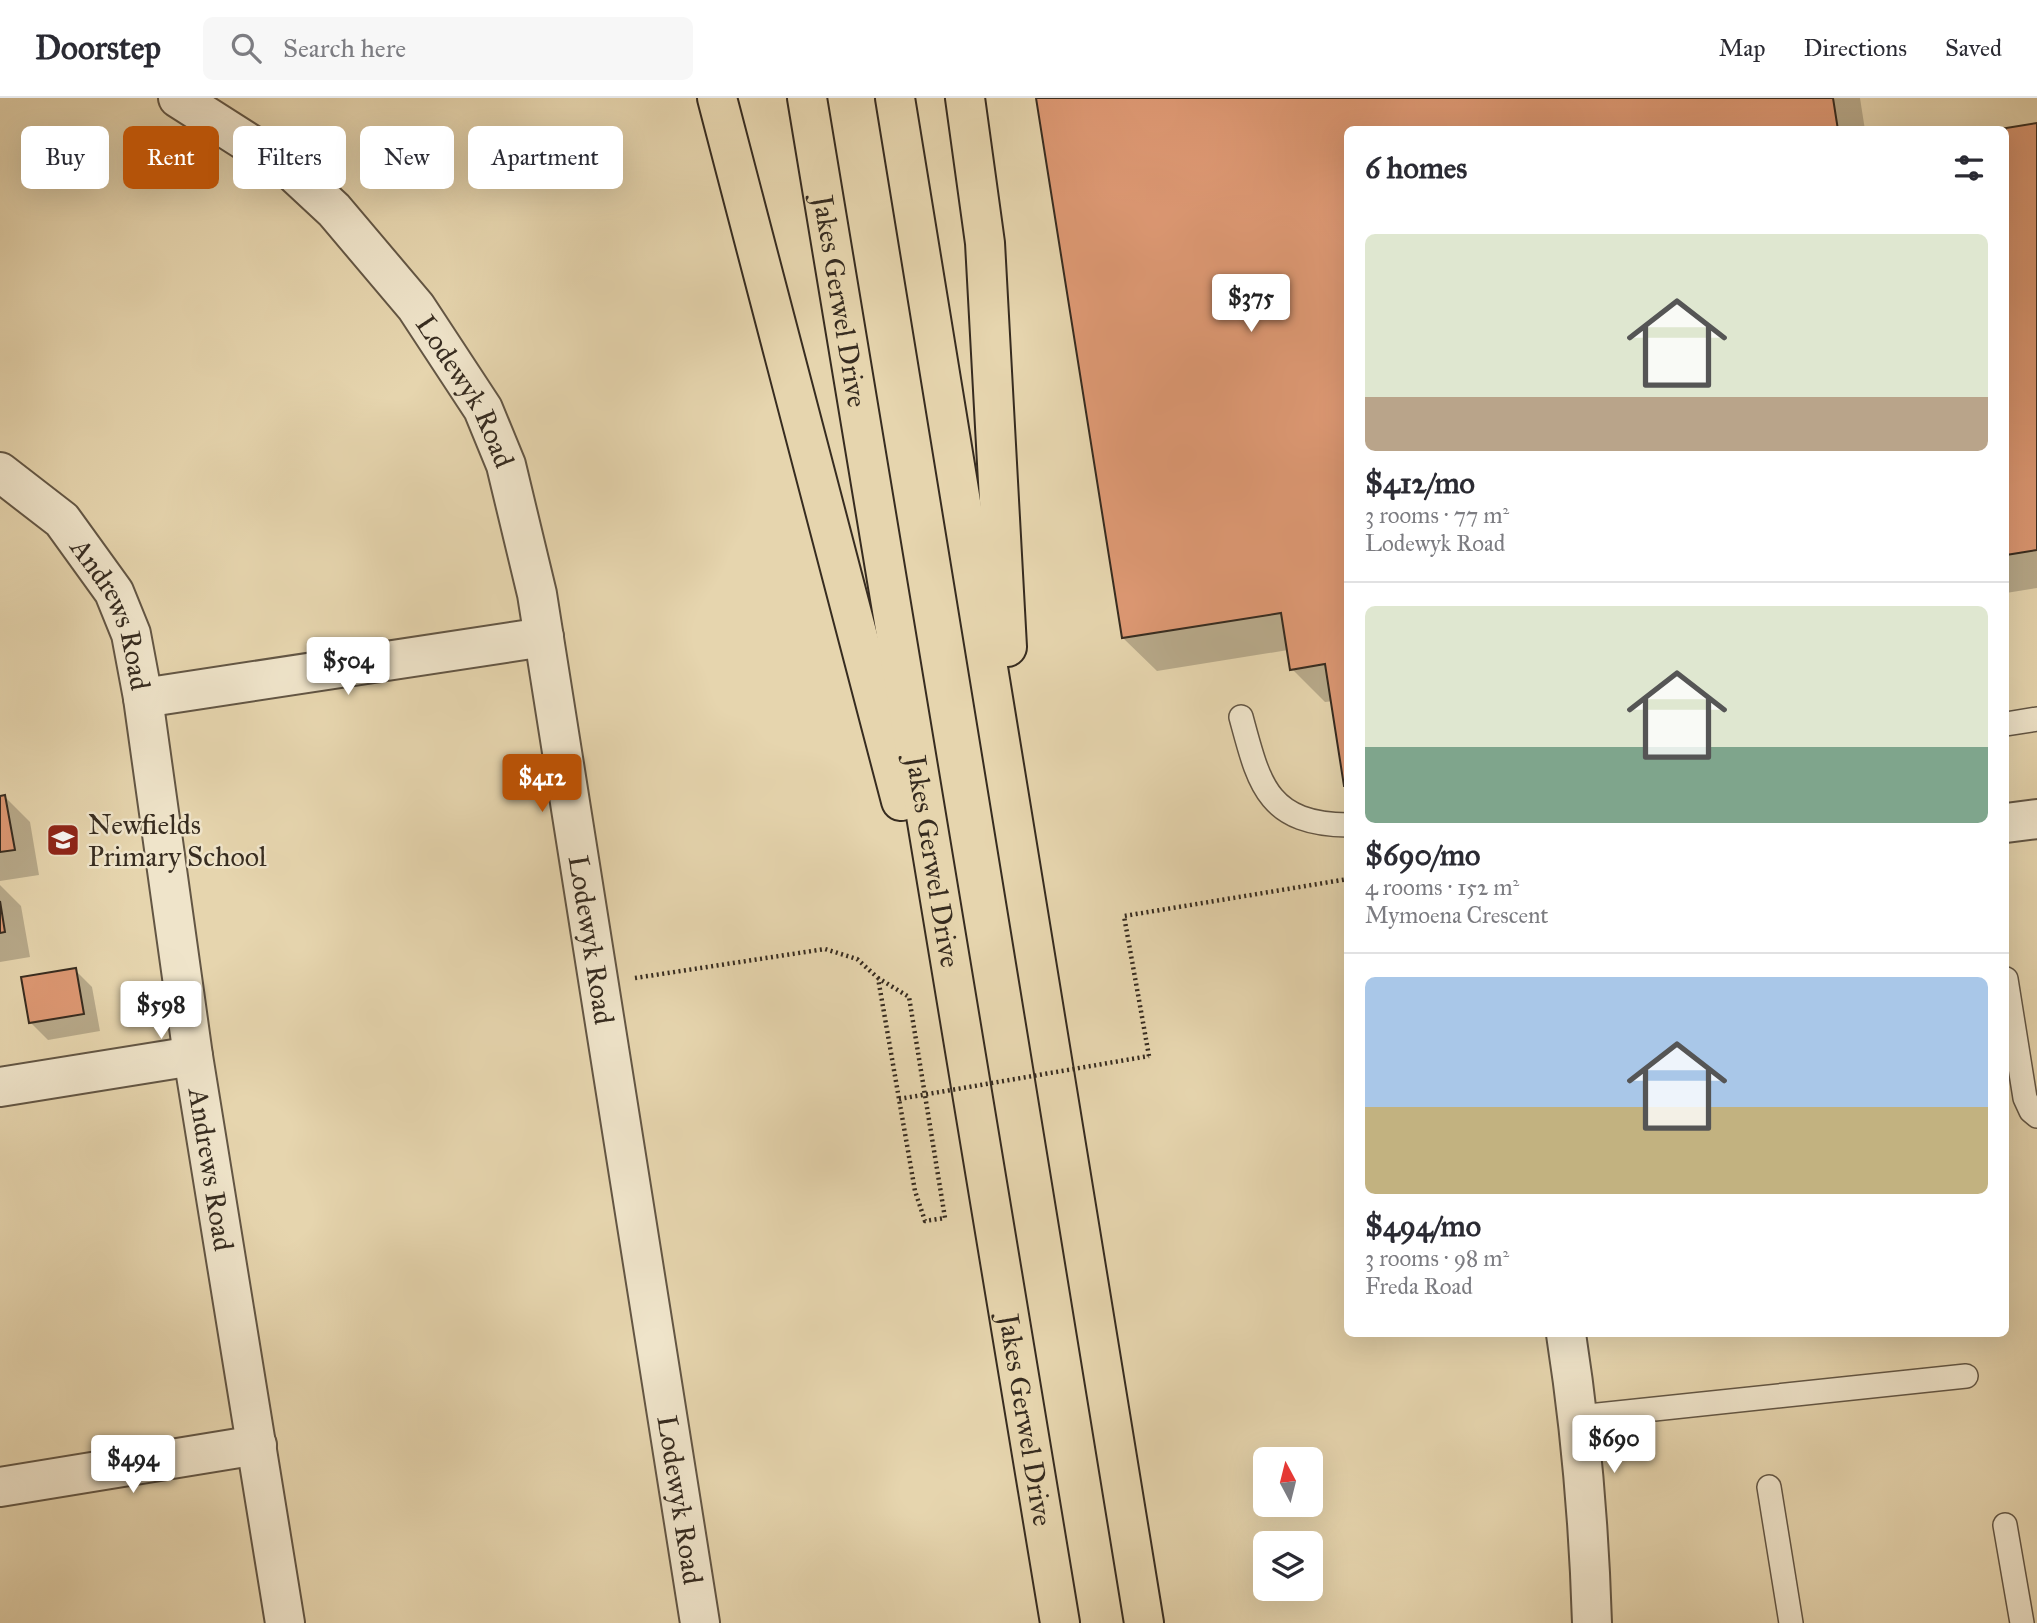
<!DOCTYPE html>
<html lang="en">
<head>
<meta charset="utf-8">
<style>
  :root { --surface:#fff; --page:#f7f7f7; --text:#2b2b33; --muted:#7c7c81; --line:#e1e1e2; --accent:#b45309 }
  body { margin:0; font-family:"IM FELL Great Primer",serif; background:var(--page); color:var(--text); height:100vh; display:flex; flex-direction:column; font-size:26px; white-space:nowrap }
  * { box-sizing:border-box; margin:0 }
  p { font-size:23px; color:var(--muted) }
  .icon { flex:none; width:38px; height:38px; fill:none; stroke:currentColor; stroke-width:2; stroke-linecap:round; stroke-linejoin:round }
  .map { position:relative; flex:1; overflow:hidden }
  .sheet { position:absolute; left:1344px; top:28px; width:665px; height:1211px; display:flex; flex-direction:column; background:var(--surface); border-radius:10px; box-shadow:0 7px 28px #0002 }
  .sheet>* { flex:none }
  .top-card { position:absolute; left:21px; top:28px; width:665px; height:63px; display:flex; gap:14px }
  .needle { width:46px; rotate:353deg }
  .fabs { position:absolute; left:1253px; top:1349px; display:grid; gap:14px }
  .fabs a { display:grid; place-items:center; width:70px; height:70px; border-radius:10px; background:var(--surface); box-shadow:0 7px 28px #0002; font-size:35px }
  .price { position:absolute; translate:-50% -60px; padding:0 16px; border-radius:7px; background:#fff; color:#222; font-size:23px; line-height:46px; filter:drop-shadow(0 2px 4px #0008) }
  .price::after { content:''; position:absolute; left:50%; top:42px; width:21px; height:16px; margin-left:-10px; background:inherit; clip-path:polygon(0 0,100% 0,50% 100%) }
  .price.selected { background:var(--accent); color:#fff }
  ul { padding:0; list-style:none }
  li { display:grid; align-content:center; gap:14px; height:371px; padding:0 21px }
  li+li { border-top:2px solid var(--line) }
  li span { display:grid; place-items:center; height:217px; border-radius:10px; color:#555 }
  li>.icon { margin-inline-start:auto }
  span .icon { width:126px; height:126px; fill:#fffc; stroke-width:1 }
  li b { font-size:30px }
  h2 { display:flex; justify-content:space-between; align-items:center; height:84px; padding:0 21px; font-size:30px }
  .tag { padding:0 24px; border-radius:10px; background:var(--surface); box-shadow:0 7px 28px #0002; font-size:24px; line-height:63px }
  .tag.selected { background:var(--accent); color:#fff }
  header { display:flex; align-items:center; gap:42px; box-sizing:border-box; height:98px; padding:0 35px; background:var(--surface); border-bottom:2px solid var(--line) }
  header strong { font-size:33px }
  nav { display:flex; gap:38px; margin-inline-start:auto; font-size:24px }
  .search { width:490px; height:63px; background:var(--page); display:flex; align-items:center; gap:18px; box-sizing:border-box; padding:0 24px; border-radius:10px; color:var(--muted); font-size:26px }
  .map>svg:first-child { display:block }
  .shadow { fill:#0003 }
  .building { fill:#de9974; stroke:#372c20; stroke-width:2 }
  .lines { fill:none; stroke-linecap:round; stroke-linejoin:round }
  .service-casing { stroke:#635644; stroke-width:26 }
  .minor-casing { stroke:#635644; stroke-width:42 }
  .trunk-casing { stroke:#372c20; stroke-width:42 }
  .path { stroke:#372c20; stroke-width:4.5; stroke-dasharray:2 3.5; stroke-linecap:butt }
  .service { stroke:#efe4ca; stroke-width:23 }
  .minor { stroke:#efe4ca; stroke-width:38 }
  .trunk { stroke:#e6d5ae; stroke-width:38 }
  .path-bridge { stroke:#372c20; stroke-width:4.5; stroke-dasharray:2 3.5; stroke-linecap:butt }
  .labels { text-anchor:middle; stroke-width:5; stroke-linejoin:round; paint-order:stroke }
  .street-label { font-size:28px; fill:#372c20; stroke:#efe4ca }
  .poi-label { font-size:28px; fill:#372c20; stroke:#efe4ca; text-anchor:start }
</style>
</head>
<body>
<header>
<strong>Doorstep</strong>
<div class="search"><svg class="icon" aria-label="search" viewBox="0 0 24 24"><circle cx="10" cy="10" r="6"/><path d="M15 15l6 6"/></svg>Search here</div>
<nav><a>Map</a><a>Directions</a><a>Saved</a></nav>
</header>
<div class="map">
<svg width="2037" height="1525" viewBox="0 0 2037 1525">
  <rect width="100%" height="100%" fill="#e6d5ae"/>
  <filter id="stains"><feTurbulence type="fractalNoise" baseFrequency=".00286" numOctaves="4"/><feColorMatrix values="0 0 0 0 .2 0 0 0 0 .09 0 0 0 0 .02 0 0 0 .5 -.17"/></filter>
  <radialGradient id="worn" r=".72"><stop offset=".6" stop-color="#630" stop-opacity="0"/><stop offset="1" stop-color="#630" stop-opacity=".3"/></radialGradient>
  <path class="shadow" d="M1038 0H1860L1865 32H1348V689L1333 603 1325 604 1292 571 1288 552 1157 573 1123 540Z
    M2037 26V490L2006 495V32Z
    M0 699H5L30 724 39 777 0 783Z
    M0 787 21 808 30 859 0 864Z
    M75 872 92 889 100 933 48 942 31 925Z"/>
  <path class="building" d="M1036 0H1833L1838 32H1348V688H1344L1325 566 1290 572 1281 515 1122 540Z
    M2037 25V452L2006 457V32H1994Z
    M5 697 15 752 0 754V698Z
    M0 803 5 834 0 835Z
    M76 870 84 916 29 925 21 879Z"/>
  <g class="lines">
    <defs>
      <path id="service" d="M1241 619C1259 685 1266 726 1348 727
        M2006 626 2037 621
        M2006 881 2025 1000 2031 1013 2037 1018
        M1579 1319 1966 1278
        M1769 1389 1791 1525
        M2005 1427 2022 1525"/>
      <g id="minor">
        <path id="s1" d="M178 0 291 72 334 112 416 209 483 311 506 367 537 496 700 1525"/>
        <path id="s2" d="M0 374 62 422 114 494 131 536 143 600 193 958 285 1525"/>
        <path d="M143 600 544 539"/>
        <path d="M2006 725 2037 721"/>
        <path d="M0 989 193 958"/>
        <path d="M1566 1236C1581 1332 1589 1427 1592 1525"/>
        <path d="M0 1389 257 1347"/>
      </g>
      <g id="trunk">
        <path d="M717 0 901 703"/>
        <path id="s3" d="M807 0 1060 1525"/>
        <path d="M895 0 1144 1525"/>
        <path d="M965 0 985 145 1007 549"/>
      </g>
    </defs>
    <use href="#service" class="service-casing"/>
    <use href="#minor" class="minor-casing"/>
    <use href="#trunk" class="trunk-casing"/>
    <path class="path" d="M635 880 825 851 857 861 878 880 915 1093 925 1123 945 1120 909 899 878 880
      M1149 958 1124 818 1348 781"/>
    <use href="#service" class="service"/>
    <use href="#minor" class="minor"/>
    <use href="#trunk" class="trunk"/>
    <path class="path-bridge" d="M899 1001 1149 958"/>
  </g>
  <defs>
    <symbol id="school-square" viewBox="-11 -11 22 22"><rect x="-9" y="-9" width="18" height="18" rx="4" fill="#8f2418" stroke="#efe4ca"/><path d="M0-5L7-2L0 1L-7-2ZM-4 1L0 2.5L4 1V4Q0 6-4 4Z" fill="#fff"/></symbol>
  </defs>
  <g fill-rule="evenodd">
    <use href="#school-square" x="44" y="723" width="38" height="38"/>
  </g>
  <g class="labels">
    <g class="street-label">
      <text dy="10" stroke="none"><textPath href="#s3" startOffset="206">Jakes Gerwel Drive</textPath></text>
      <text dy="10" stroke="none"><textPath href="#s1" startOffset="418">Lodewyk Road</textPath></text>
      <text dy="10" stroke="none"><textPath href="#s2" startOffset="187">Andrews Road</textPath></text>
      <text dy="10" stroke="none"><textPath href="#s3" startOffset="774">Jakes Gerwel Drive</textPath></text>
      <text dy="10" stroke="none"><textPath href="#s1" startOffset="985">Lodewyk Road</textPath></text>
      <text dy="10" stroke="none"><textPath href="#s2" startOffset="754">Andrews Road</textPath></text>
      <text dy="10" stroke="none"><textPath href="#s3" startOffset="1340">Jakes Gerwel Drive</textPath></text>
      <text dy="10" stroke="none"><textPath href="#s1" startOffset="1552">Lodewyk Road</textPath></text>
    </g>
    <g class="poi-label">
      <text x="88" y="736">Newfields<tspan x="88" dy="32">Primary School</tspan></text>
    </g>
  </g>
  <rect width="100%" height="100%" filter="url(#stains)"/>
  <rect width="100%" height="100%" fill="url(#worn)"/>
</svg>
<div class="fabs">
<a><svg class="needle" viewBox="-14 -14 28 28"><path d="M0-13l5 13h-10z" fill="#e53935"/><path d="M0 13l5-13h-10z" fill="#7c7c81"/></svg></a>
<a><svg class="icon" aria-label="layers" viewBox="0 0 24 24"><path d="M12 4l9 5-9 5-9-5zM3 14l9 5 9-5"/></svg></a>
</div>
<b class="price" style="left:1251px;top:236px">$375</b>
<b class="price" style="left:348px;top:599px">$504</b>
<b class="price selected" style="left:542px;top:716px">$412</b>
<b class="price" style="left:161px;top:943px">$598</b>
<b class="price" style="left:1614px;top:1377px">$690</b>
<b class="price" style="left:133px;top:1397px">$494</b>
<div class="top-card">
<a class="tag">Buy</a>
<a class="tag selected">Rent</a>
<a class="tag">Filters</a>
<a class="tag">New</a>
<a class="tag">Apartment</a>
</div>
<section class="sheet">
<h2>6 homes<svg class="icon" aria-label="filters" viewBox="0 0 24 24"><path d="M4 7h16M4 17h16"/><circle cx="9" cy="7" r="2"/><circle cx="15" cy="17" r="2"/></svg></h2>
<ul>
<li><span style="background:linear-gradient(#dfe7d0 75%,#b9a48a 0)"><svg class="icon" aria-label="home" viewBox="0 0 24 24"><path d="M3 11l9-7 9 7M6 9v11h12V9"/></svg></span><div><b>$412/mo</b><p>3 rooms · 77 m²</p><p>Lodewyk Road</p></div></li>
<li><span style="background:linear-gradient(#dfe7d0 65%,#7fa58c 0)"><svg class="icon" aria-label="home" viewBox="0 0 24 24"><path d="M3 11l9-7 9 7M6 9v11h12V9"/></svg></span><div><b>$690/mo</b><p>4 rooms · 152 m²</p><p>Mymoena Crescent</p></div></li>
<li><span style="background:linear-gradient(#a9c7e8 60%,#c2b280 0)"><svg class="icon" aria-label="home" viewBox="0 0 24 24"><path d="M3 11l9-7 9 7M6 9v11h12V9"/></svg></span><div><b>$494/mo</b><p>3 rooms · 98 m²</p><p>Freda Road</p></div></li>
</ul>
</section>
</div>
</body>
</html>
